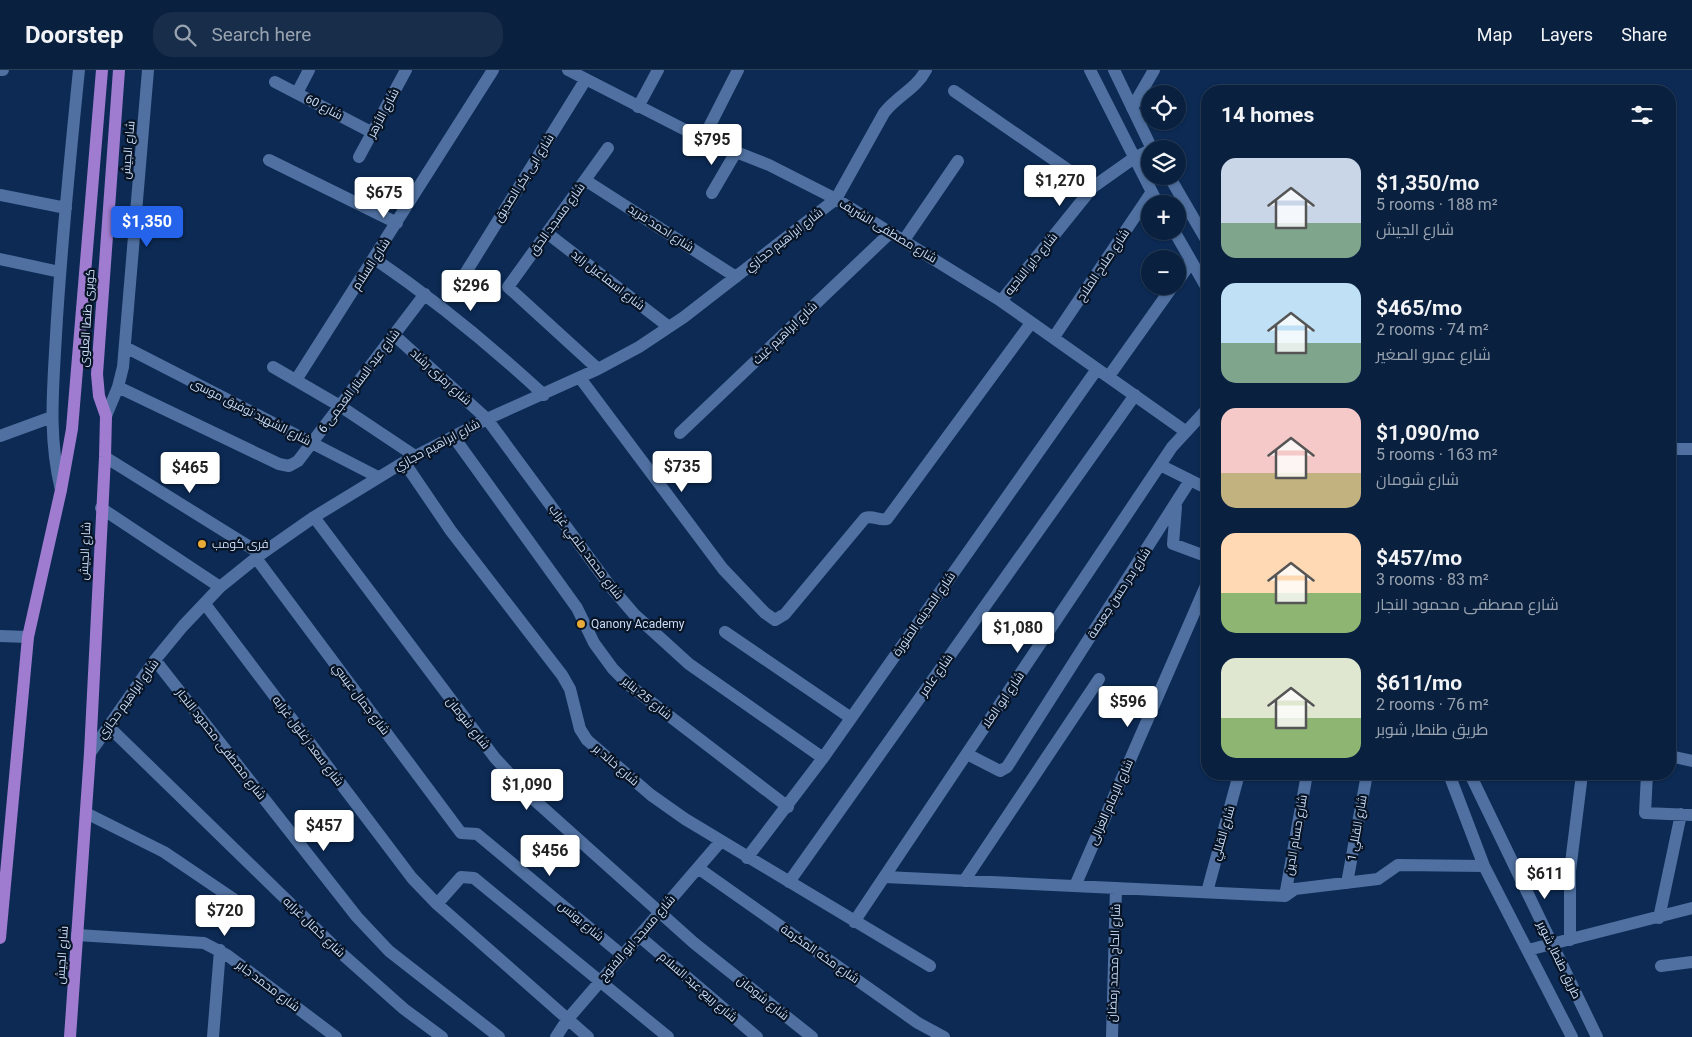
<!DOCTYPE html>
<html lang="en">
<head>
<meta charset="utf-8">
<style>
  :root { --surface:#09203f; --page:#172d4a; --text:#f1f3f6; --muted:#99a3b0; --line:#293e59; --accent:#2563eb }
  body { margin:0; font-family:Roboto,Cairo,sans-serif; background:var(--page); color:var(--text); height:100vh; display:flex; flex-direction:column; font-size:19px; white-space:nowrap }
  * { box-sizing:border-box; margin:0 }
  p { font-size:16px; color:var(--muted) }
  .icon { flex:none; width:28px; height:28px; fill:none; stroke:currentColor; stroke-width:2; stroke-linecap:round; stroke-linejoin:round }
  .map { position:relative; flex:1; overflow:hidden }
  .details { position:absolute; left:1201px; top:15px; width:475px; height:695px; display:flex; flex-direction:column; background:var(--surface); border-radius:20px; box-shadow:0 1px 4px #0004,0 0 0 1px var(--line) }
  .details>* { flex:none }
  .fabs { position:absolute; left:1141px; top:15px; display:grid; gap:10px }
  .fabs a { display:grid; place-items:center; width:45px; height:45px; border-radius:50%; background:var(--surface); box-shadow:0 1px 4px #0004,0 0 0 1px var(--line); font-size:25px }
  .price { position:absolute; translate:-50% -42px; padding:0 11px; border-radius:5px; background:#fff; color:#222; font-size:16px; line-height:32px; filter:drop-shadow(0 1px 2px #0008) }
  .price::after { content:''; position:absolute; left:50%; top:30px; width:15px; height:11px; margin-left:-8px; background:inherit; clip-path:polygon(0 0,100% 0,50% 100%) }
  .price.selected { background:var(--accent); color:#fff }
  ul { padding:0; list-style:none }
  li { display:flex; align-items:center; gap:15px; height:125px; padding:0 20px }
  li span { display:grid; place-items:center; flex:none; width:140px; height:100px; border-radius:15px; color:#555 }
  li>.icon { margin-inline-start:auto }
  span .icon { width:60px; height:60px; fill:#fffc; stroke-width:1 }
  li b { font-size:21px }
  h2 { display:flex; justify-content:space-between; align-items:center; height:60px; padding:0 20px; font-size:21px }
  header { display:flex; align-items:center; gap:30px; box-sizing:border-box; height:70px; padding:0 25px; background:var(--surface); border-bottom:1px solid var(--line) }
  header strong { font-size:24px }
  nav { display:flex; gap:28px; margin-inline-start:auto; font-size:18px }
  .search { width:350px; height:45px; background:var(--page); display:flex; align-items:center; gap:12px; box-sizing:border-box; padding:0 18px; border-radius:20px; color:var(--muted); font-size:19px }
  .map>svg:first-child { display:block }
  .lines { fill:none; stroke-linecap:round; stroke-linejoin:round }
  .minor { stroke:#4f70a0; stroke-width:12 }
  .major { stroke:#9f7ccf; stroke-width:12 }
  .poi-dot { fill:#eaaa38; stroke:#071426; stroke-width:2 }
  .labels { text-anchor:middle; stroke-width:4.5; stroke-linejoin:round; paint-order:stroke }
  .street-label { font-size:12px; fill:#c9dbf6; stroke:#071426 }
  .poi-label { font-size:12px; fill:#c9dbf6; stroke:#071426; text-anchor:start }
</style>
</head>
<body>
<header>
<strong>Doorstep</strong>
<div class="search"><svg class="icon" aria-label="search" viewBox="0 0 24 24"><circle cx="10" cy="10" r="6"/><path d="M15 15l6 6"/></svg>Search here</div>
<nav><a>Map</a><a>Layers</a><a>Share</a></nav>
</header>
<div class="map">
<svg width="1692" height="967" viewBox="0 0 1692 967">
  <rect width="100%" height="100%" fill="#0c2a54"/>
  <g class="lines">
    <path class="minor" d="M0 0H3
      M568 0 703 69 769 95 836 129 1001 231 1185 361
      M1090 0 1158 134
      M1114 0 1152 79
      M275 12 373 63
      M954 21 1093 117
      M297 23 309 0
      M638 37 658 0
      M1132 38 1154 0
      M703 69 738 0
      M359 87 406 0
      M269 90 397 153
      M1169 106 1208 173
      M585 110 736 207
      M712 123 736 82
      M0 125 66 138
      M1174 161 1208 220
      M547 163 669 257
      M904 170 958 91
      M0 189 60 202
      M375 189C435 230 490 275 544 325
      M463 207 586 9
      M1178 211 1191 192
      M1001 231 1093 117 1134 88 1150 80
      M394 265 487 349 610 516 634 544 689 594 823 688
      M1054 267 1151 123
      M125 277 378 407
      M273 297 340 336 415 386
      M598 299 508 217 608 78
      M1109 306 1173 216
      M580 308 723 499 765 543 775 550 785 544 865 448C873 445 879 451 887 449L1031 253
      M296 310 493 0
      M118 317 279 394 289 396 298 391 425 224
      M106 346 118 317 123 297 148 0
      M680 363 891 162
      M0 366 52 347
      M453 366 577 538 594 573 613 599 629 615 788 737
      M1670 379H1692
      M105 387 261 484
      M404 392 451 461 562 605 570 619 580 659 587 670 651 725 685 749 930 896
      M1160 395 1208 419
      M61 420C48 367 53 319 56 265 61 177 70 88 79 0
      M1176 437 1173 474 1208 487
      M101 438 220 517
      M314 447 495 688 531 727 694 873 812 967
      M256 488 461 763 477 764 622 885
      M205 534 412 808 437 834 588 967
      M725 562 851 648
      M0 566 28 567
      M155 590 357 847 389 881 499 967
      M108 656 341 883 404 939 442 967
      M90 683 155 590 183 556 220 517 261 484 314 447 404 392 487 349 598 299 639 277 684 247 836 129 884 43C897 26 916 19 926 0
      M967 684 1000 701 1007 697 1189 412
      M1670 686 1692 691
      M1449 704 1484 796 1572 967
      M1470 704 1597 967
      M1647 704 1645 743 1692 745
      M86 743 164 782 235 830
      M747 788 823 688 1097 299
      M698 798 918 953 944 967
      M885 807 1285 826 1295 819 1378 809 1398 795 1484 796
      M964 811 1099 609
      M789 812 1135 325
      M1347 813 1367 704
      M1075 816 1208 511
      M1207 822 1239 704
      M1285 826 1307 704
      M437 834 461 807 474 808 668 967
      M1659 848 1681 744
      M854 852 1172 377 1208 338
      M77 865 204 873 227 885 336 967
      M639 866 757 967
      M1570 870V801L1582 704
      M1528 880 1692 838
      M1661 896 1692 892
      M213 967 220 880
      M556 967 567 950 721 771
      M1112 967 1116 818"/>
    <path class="major" d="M0 868 28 567 61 420 72 359 102 0
      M70 967 90 683 105 387 106 346 99 326 97 304 119 0"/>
  </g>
  <g class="poi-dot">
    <circle cx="202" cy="474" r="5"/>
    <circle cx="581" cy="554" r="5"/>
  </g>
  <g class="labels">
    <g class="street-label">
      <text transform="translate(324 37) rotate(28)" y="4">شارع 60</text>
      <text transform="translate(383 43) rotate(-62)" y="4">شارع الأزهر</text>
      <text transform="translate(128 80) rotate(-85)" y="4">شارع الجيش</text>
      <text transform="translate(524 108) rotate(-58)" y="4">شارع ابى بكر الصديق</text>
      <text transform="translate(557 149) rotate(-54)" y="4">شارع مسجد الحق</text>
      <text transform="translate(661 158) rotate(33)" y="4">شارع احمد فريد</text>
      <text transform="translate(888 161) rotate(31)" y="4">شارع مصطفى الشريف</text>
      <text transform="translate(784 170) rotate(-38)" y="4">شارع ابراهيم حجازي</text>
      <text transform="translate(371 194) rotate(-57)" y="4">شارع السلام</text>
      <text transform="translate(1031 194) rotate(-51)" y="4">شارع داير الناحيه</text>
      <text transform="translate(1103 195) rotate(-56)" y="4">شارع صلاح الملاح</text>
      <text transform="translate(608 210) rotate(38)" y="4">شارع اسماعيل زايد</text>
      <text transform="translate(87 248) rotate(-86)" y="4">كوبرى طنطا العلوى</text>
      <text transform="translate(785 263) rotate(-44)" y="4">شارع ابراهيم غيث</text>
      <text transform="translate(441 307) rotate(42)" y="4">شارع رمزى رشاد</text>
      <text transform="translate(359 311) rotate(-53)" y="4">شارع عبد الستار العجمى 6</text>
      <text transform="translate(251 342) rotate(27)" y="4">شارع الشهيد توفيق موسى</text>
      <text transform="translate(437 375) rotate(-28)" y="4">شارع ابراهيم حجازي</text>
      <text transform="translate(85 481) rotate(-87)" y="4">شارع الجيش</text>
      <text transform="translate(586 482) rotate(53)" y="4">شارع محمد حلمي غراب</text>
      <text transform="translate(1119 523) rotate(-57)" y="4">شارع بدر حسن جعيصة</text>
      <text transform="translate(924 544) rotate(-55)" y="4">شارع المدينه المنورة</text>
      <text transform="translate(936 605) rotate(-55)" y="4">شارع عامر</text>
      <text transform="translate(647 628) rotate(39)" y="4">شارع 25 يناير</text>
      <text transform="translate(128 629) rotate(-54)" y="4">شارع ابراهيم حجازي</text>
      <text transform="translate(361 629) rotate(53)" y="4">شارع جمال عيسي</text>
      <text transform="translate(1003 630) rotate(-56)" y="4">شارع ابو العلا</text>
      <text transform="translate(468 653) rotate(52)" y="4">شارع شومان</text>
      <text transform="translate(308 671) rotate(53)" y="4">شارع سعد زغلول غرابه</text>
      <text transform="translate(221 674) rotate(52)" y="4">شارع مصطفى محمود النجار</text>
      <text transform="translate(616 695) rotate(41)" y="4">شارع خالد بر</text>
      <text transform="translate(1111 732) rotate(-66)" y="4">شارع الإمام الغزالى</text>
      <text transform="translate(1357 758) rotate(-80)" y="4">شارع القللي 1</text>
      <text transform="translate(1223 763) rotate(-74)" y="4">شارع القللي</text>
      <text transform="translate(1296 765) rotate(-80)" y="4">شارع حسام الدين</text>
      <text transform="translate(581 851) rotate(40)" y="4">شارع يونس</text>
      <text transform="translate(314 857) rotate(44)" y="4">شارع كمال غرابه</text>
      <text transform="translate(637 868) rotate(-49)" y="4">شارع مسجد ابو الفتوح</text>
      <text transform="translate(820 884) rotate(35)" y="4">شارع مكه المكرمة</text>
      <text transform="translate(62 885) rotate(-86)" y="4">شارع الجيش</text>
      <text transform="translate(1559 890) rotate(64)" y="4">طريق طنطا, شوبر</text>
      <text transform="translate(1114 893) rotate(-88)" y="4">شارع الحاج محمد رمضان</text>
      <text transform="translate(268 916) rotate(37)" y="4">شارع محمد جابر</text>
      <text transform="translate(698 917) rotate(41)" y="4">شارع ربيع عبد السلام</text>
      <text transform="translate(763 928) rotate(39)" y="4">شارع شومان</text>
    </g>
    <g class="poi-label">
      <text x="212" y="478">فرى كومب</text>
      <text x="591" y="558">Qanony Academy</text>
    </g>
  </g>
</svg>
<div class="fabs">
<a><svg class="icon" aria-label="locate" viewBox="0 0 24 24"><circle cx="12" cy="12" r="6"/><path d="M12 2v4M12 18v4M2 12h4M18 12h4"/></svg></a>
<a><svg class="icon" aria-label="layers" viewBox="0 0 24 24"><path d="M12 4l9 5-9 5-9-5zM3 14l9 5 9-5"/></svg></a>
<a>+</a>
<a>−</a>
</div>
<b class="price" style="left:712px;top:96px">$795</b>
<b class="price" style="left:1060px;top:137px">$1,270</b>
<b class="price" style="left:384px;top:149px">$675</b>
<b class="price selected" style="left:147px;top:178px">$1,350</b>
<b class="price" style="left:471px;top:242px">$296</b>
<b class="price" style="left:682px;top:423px">$735</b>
<b class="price" style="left:190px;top:424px">$465</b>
<b class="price" style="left:1018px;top:584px">$1,080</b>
<b class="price" style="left:1128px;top:658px">$596</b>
<b class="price" style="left:527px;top:741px">$1,090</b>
<b class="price" style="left:324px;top:782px">$457</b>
<b class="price" style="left:550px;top:807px">$456</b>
<b class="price" style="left:1545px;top:830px">$611</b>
<b class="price" style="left:225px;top:867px">$720</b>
<section class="details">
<h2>14 homes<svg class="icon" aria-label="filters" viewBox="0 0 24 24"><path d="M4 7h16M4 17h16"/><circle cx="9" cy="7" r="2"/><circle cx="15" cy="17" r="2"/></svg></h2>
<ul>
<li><span style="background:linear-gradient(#c9d6e8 65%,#7fa58c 0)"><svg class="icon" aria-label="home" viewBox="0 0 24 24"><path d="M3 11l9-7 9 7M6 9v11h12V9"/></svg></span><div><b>$1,350/mo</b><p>5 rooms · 188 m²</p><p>شارع الجيش</p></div></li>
<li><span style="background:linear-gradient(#bfe0f5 60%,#7fa58c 0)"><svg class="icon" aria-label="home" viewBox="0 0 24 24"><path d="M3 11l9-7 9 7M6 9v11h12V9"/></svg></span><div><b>$465/mo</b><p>2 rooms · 74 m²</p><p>شارع عمرو الصغير</p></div></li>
<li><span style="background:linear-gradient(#f6c9c9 65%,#c2b280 0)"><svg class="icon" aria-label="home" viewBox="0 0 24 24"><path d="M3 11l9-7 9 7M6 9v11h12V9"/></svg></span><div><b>$1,090/mo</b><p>5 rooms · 163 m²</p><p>شارع شومان</p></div></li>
<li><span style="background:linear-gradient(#ffd9b3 60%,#8fb573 0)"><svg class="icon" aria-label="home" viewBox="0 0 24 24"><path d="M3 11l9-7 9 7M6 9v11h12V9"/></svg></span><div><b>$457/mo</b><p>3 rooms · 83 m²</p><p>شارع مصطفى محمود النجار</p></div></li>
<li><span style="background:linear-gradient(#dfe7d0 60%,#8fb573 0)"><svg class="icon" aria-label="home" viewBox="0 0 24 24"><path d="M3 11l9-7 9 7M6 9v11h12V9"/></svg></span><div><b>$611/mo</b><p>2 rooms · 76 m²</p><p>طريق طنطا, شوبر</p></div></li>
</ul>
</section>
</div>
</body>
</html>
